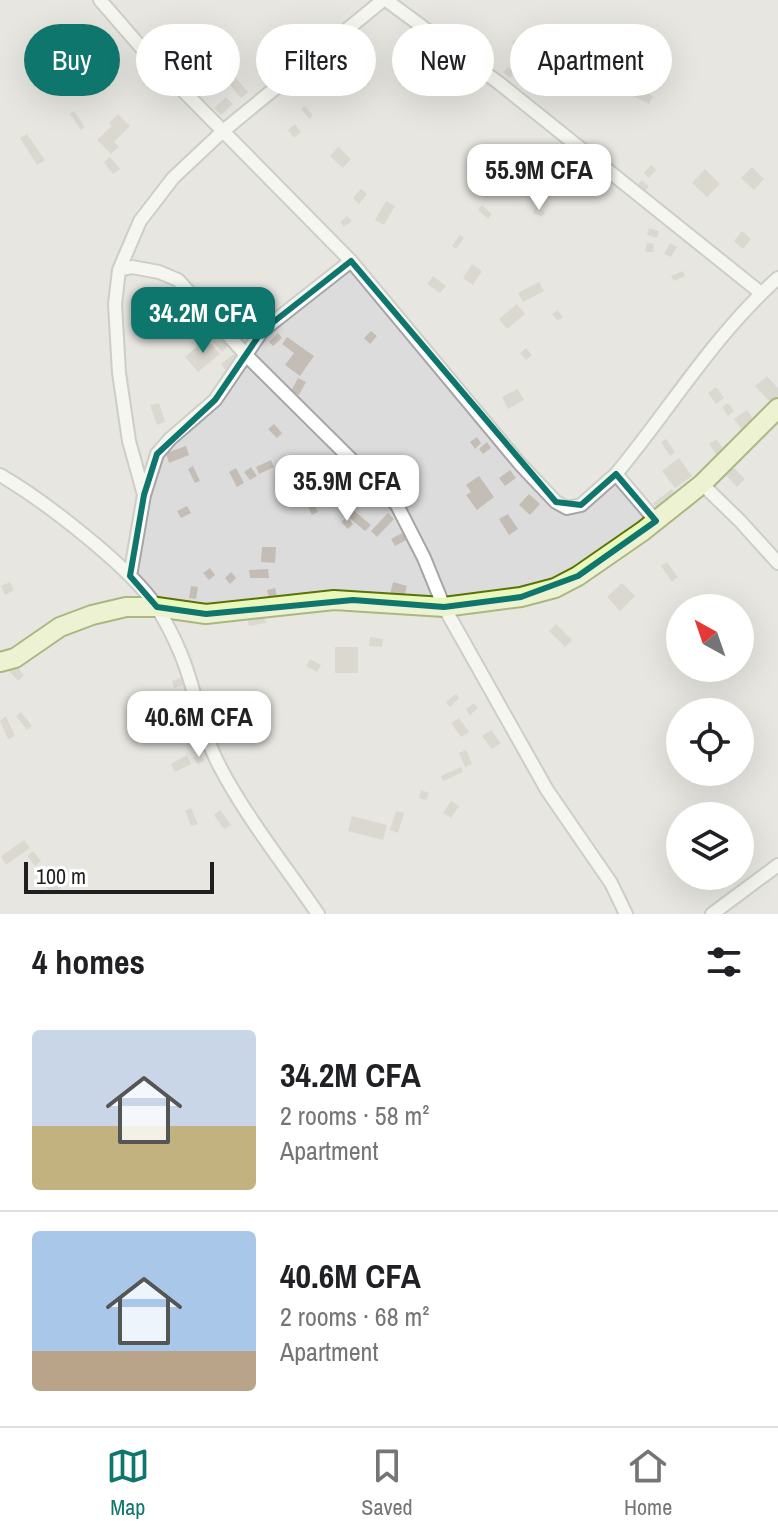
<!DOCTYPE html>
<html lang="en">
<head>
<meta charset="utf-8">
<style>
  :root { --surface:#fff; --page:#f2f2f2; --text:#202124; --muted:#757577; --line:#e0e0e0; --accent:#0f766e }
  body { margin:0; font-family:"Archivo Narrow",sans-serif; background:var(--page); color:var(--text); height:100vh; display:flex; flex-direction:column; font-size:30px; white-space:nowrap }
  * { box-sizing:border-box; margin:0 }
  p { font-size:26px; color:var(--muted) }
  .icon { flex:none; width:44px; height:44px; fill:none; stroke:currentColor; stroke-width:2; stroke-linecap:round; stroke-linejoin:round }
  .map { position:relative; height:914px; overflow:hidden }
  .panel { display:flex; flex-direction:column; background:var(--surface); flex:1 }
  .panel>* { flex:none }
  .hud { position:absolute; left:24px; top:24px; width:730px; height:72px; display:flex; gap:16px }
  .needle { width:52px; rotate:320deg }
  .controls { position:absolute; left:666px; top:594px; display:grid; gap:16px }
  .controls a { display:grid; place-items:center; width:88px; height:88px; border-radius:50%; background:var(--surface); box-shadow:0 8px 32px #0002; font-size:40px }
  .scale { position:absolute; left:24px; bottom:20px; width:190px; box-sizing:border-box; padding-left:8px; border:4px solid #1f1f1f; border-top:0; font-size:22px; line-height:28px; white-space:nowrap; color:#1f1f1f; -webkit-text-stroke:6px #fff; paint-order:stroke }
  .price { position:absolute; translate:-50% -68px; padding:0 18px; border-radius:16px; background:#fff; color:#222; font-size:26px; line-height:52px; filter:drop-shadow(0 2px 4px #0008) }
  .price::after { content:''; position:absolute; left:50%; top:48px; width:24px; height:18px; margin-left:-12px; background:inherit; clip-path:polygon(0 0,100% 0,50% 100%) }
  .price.current { background:var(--accent); color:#fff }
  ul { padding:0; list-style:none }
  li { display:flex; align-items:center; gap:24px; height:200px; padding:0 32px }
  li+li { border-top:2px solid var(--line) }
  li span { display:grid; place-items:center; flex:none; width:224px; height:160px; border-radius:8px; color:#555 }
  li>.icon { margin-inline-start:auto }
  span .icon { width:96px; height:96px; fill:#fffc; stroke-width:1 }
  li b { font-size:34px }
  h2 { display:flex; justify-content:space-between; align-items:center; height:96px; padding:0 32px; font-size:34px }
  .tag { padding:0 28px; border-radius:36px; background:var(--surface); box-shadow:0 8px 32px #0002; font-size:28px; line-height:72px }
  .tag.current { background:var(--accent); color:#fff }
  .menu { display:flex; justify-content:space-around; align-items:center; height:112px; border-top:2px solid var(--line); background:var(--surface); font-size:22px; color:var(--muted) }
  .menu a { display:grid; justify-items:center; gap:4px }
  .menu .current { color:var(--accent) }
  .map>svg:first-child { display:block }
  .residential { fill:#dddcdc; fill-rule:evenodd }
  .building { fill:#c4bdb5 }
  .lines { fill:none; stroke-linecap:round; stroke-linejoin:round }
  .street-casing { stroke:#a6a6a6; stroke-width:16 }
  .secondary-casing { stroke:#577407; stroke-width:22 }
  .street { stroke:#fff; stroke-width:12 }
  .secondary { stroke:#ebf8bb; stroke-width:18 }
  .marked { fill:none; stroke:#0f766e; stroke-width:6; stroke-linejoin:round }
</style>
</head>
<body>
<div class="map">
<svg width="778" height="914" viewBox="0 0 778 914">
  <rect width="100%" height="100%" fill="#efeee5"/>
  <path class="residential" d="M0 0H778V914H0ZM680 608H740V668H680ZM680 712H740V772H680ZM680 816H740V876H680Z"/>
  <path class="building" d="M537 27 545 36 540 40 533 31Z
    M527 30 537 44 523 56 512 42Z
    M212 51 248 92 241 98 205 57Z
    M552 57 557 64 540 76 535 69Z
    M508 67 514 73 510 78 503 72Z
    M633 85 653 96 649 104 629 94Z
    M226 97 233 104 221 115 214 108Z
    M305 106 313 115 309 119 301 109Z
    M74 111 85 127 81 130 70 114Z
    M118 114 130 126 114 142 119 147 111 154 97 140 112 126 109 123Z
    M295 124 301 132 294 138 288 130Z
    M27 134 45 160 37 165 20 138Z
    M338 147 351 159 343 168 330 156Z
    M110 157 120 169 113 174 104 162Z
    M651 165 656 170 649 178 644 173Z
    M752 167 764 179 754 190 741 178Z
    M705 169 720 184 707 197 692 183Z
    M583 178 590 184 585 189 578 183Z
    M642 180 649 187 641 195 634 188Z
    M361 189 367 194 359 204 353 198Z
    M386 201 395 206 384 225 375 220Z
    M482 205 492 214 488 219 478 210Z
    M536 207 545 212 542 217 533 213Z
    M347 216 352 221 344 227 340 222Z
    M649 228 659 231 657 238 647 235Z
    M742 231 751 239 743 249 734 241Z
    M460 235 464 238 456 249 452 246Z
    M647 243 654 244 653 252H645Z
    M670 243 677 247 671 257 664 254Z
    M472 264 482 271 473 285 463 278Z
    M683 271 685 276 674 281 671 276Z
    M433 276 446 286 440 293 427 284Z
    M539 282 544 291 523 302 518 293Z
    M517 304 525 314 507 329 499 319Z
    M557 310 563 317 558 321 552 314Z
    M214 326 230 344 222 352 205 333Z
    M371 331 377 336 370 344 364 338Z
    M278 333 282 338 273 346 269 342Z
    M287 337 314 356 300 376 285 365 294 353 282 344Z
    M207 338 220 354 198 372 185 357Z
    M526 348 532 355 526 360 520 353Z
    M234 354 239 361 226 371 221 364Z
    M767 376 778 388V399L772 404 755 386Z
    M298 378 306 382 299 395 291 391Z
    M716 387 724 398 716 404 708 393Z
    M518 389 524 400 508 409 502 397Z
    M159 403 165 422 157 425 150 405Z
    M728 403 734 411 728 416 722 407Z
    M747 410 755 421 743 431 734 419Z
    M274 424 282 433 277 438 268 429Z
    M477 437 481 443 475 449 470 442Z
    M666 439 675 452 670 456 661 442Z
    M716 439 725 451 718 457 709 444Z
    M487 442 491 448 483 454 479 449Z
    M186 446 189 455 169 463 166 453Z
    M679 458 692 476 675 488 662 471Z
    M271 460 274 467 259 474 256 467Z
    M193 466 200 481 195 483 188 469Z
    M732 466 745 479 737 487 724 473Z
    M251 467 257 476 250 480 244 472Z
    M236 468 244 483 237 487 229 472Z
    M510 470 516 478 505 486 499 478Z
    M479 476 494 497 477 510 466 495 471 492 466 485Z
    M299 481 305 496 297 500 291 484Z
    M322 484 327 491 312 501 318 512 312 515 305 500 311 497 309 494Z
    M672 489 677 496 658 510 653 503Z
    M529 494 540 504 530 515 519 505Z
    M187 506 191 513 181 518 177 511Z
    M352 509 371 525 365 531 346 515Z
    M388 513 394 519 377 537 371 531Z
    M508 514 518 529 509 535 499 519Z
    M347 517 353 524 348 529 341 522Z
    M404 532 408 539 395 546 391 539Z
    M262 547H276L275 563 261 562Z
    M667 562 678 577 672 582 661 566Z
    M210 568 215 575 209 580 203 573Z
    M268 569 269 578H250L249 570Z
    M231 572 236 578 230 584 225 578Z
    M10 582 14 590 5 595 1 586Z
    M393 582 407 586 404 597 390 594Z
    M622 583 635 596 620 611 607 597Z
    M191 586 198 587 196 599 189 598Z
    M275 588 277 596 269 598 267 590Z
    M264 614 266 623 249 626 247 617Z
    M556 624 572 640 565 647 549 631Z
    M370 637 383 639 382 647 369 646Z
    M335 647H358V673H335Z
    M310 659 321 665 317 672 306 666Z
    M15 665 24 675 18 681 9 671Z
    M186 676 188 683 174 688 172 681Z
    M456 694 459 698 450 707 446 702Z
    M474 703 478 708 470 715 466 709Z
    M224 710 229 722 224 725 218 713Z
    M21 712 32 726 27 730 16 716Z
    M189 714 192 722 186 725 182 717Z
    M159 715 166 730 159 733 152 718Z
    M6 716 15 736 8 739 0 721Z
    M459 718 469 732 461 737 451 723Z
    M491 730 501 743 492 749 482 736Z
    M194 736 198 744 192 748 187 740Z
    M466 750 472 764 465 767 459 753Z
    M199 753 204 760 198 764 193 758Z
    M187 755 191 764 175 772 171 764Z
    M461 767 463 772 443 781 441 776Z
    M421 790 429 793 426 800 419 798Z
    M451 801 459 806 451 818 443 813Z
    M191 808 198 824 191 826 185 811Z
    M220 810 231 825 224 829 214 815Z
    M396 811 404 813 398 833 390 830Z
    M352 816 387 825 383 840 348 831Z
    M24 840 30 848 6 865 1 856Z
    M33 851 41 861 35 866 27 856Z
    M53 878 61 888 53 895 44 885Z"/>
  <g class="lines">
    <defs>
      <path id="street" d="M100 0 146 53 351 261 520 464 556 502 567 508 581 505 616 474 656 521
        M386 0 499 83 761 293
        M119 270 132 267 159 272 178 280 247 356 397 505 424 558 444 607 547 790 611 883 626 914
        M616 474C670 409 714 335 778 278
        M0 475C43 500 131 567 158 609 166 622 174 638 180 652 196 689 200 730 220 767 246 817 286 867 318 914
        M702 484 740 521 778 563
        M144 495 129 441 119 373 115 304 119 270 140 221 173 178 223 131 383 0
        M130 576 144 495 157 454 170 439 215 400 262 331 351 261
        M712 914 778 865"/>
      <path id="secondary" d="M0 662 15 658 60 627 92 615 126 607H157L206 614 334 600 444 607 521 597 555 588 578 576 643 531 702 484 778 408"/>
    </defs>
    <use href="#street" class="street-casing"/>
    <use href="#secondary" class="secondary-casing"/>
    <use href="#street" class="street"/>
    <use href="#secondary" class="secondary"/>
  </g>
  <path d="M0 0H778V914H0ZM351 261 556 502 581 505 616 474 656 521 578 576 521 597 444 607 353 600 206 614 157 607 130 576 144 495 157 454 215 400 262 331Z" fill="#efeee5" fill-opacity=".55" fill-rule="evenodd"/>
  <path class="marked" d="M351 261 556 502 581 505 616 474 656 521 578 576 521 597 444 607 353 600 206 614 157 607 130 576 144 495 157 454 215 400 262 331Z"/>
</svg>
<div class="controls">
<a><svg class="needle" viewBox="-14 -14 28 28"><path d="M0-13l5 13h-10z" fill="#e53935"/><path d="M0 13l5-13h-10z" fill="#757577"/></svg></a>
<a><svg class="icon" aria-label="locate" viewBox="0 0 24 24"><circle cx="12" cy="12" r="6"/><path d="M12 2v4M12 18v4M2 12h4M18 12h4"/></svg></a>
<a><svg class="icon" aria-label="layers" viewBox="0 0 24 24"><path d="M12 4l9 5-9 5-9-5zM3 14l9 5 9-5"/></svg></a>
</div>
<div class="scale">100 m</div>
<b class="price" style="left:539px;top:212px">55.9M CFA</b>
<b class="price current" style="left:203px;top:355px">34.2M CFA</b>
<b class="price" style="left:347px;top:523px">35.9M CFA</b>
<b class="price" style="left:199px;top:759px">40.6M CFA</b>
<div class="hud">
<a class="tag current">Buy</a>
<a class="tag">Rent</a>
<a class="tag">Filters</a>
<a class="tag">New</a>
<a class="tag">Apartment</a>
</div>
</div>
<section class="panel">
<h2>4 homes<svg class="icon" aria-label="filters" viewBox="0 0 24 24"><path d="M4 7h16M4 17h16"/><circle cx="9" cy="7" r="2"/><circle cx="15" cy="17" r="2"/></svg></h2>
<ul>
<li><span style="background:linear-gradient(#c9d6e8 60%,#c2b280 0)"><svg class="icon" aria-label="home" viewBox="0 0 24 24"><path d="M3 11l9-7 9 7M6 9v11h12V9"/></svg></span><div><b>34.2M CFA</b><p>2 rooms · 58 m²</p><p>Apartment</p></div></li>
<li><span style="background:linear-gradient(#a9c7e8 75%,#b9a48a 0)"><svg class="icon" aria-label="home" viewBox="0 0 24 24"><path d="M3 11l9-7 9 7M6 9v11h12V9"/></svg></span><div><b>40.6M CFA</b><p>2 rooms · 68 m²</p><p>Apartment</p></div></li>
</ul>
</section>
<nav class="menu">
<a class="current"><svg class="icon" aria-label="map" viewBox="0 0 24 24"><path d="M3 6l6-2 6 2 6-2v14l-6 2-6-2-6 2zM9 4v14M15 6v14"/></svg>Map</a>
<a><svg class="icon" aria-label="saved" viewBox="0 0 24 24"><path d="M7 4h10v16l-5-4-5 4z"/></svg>Saved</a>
<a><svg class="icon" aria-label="home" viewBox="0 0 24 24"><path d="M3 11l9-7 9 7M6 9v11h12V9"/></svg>Home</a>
</nav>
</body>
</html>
